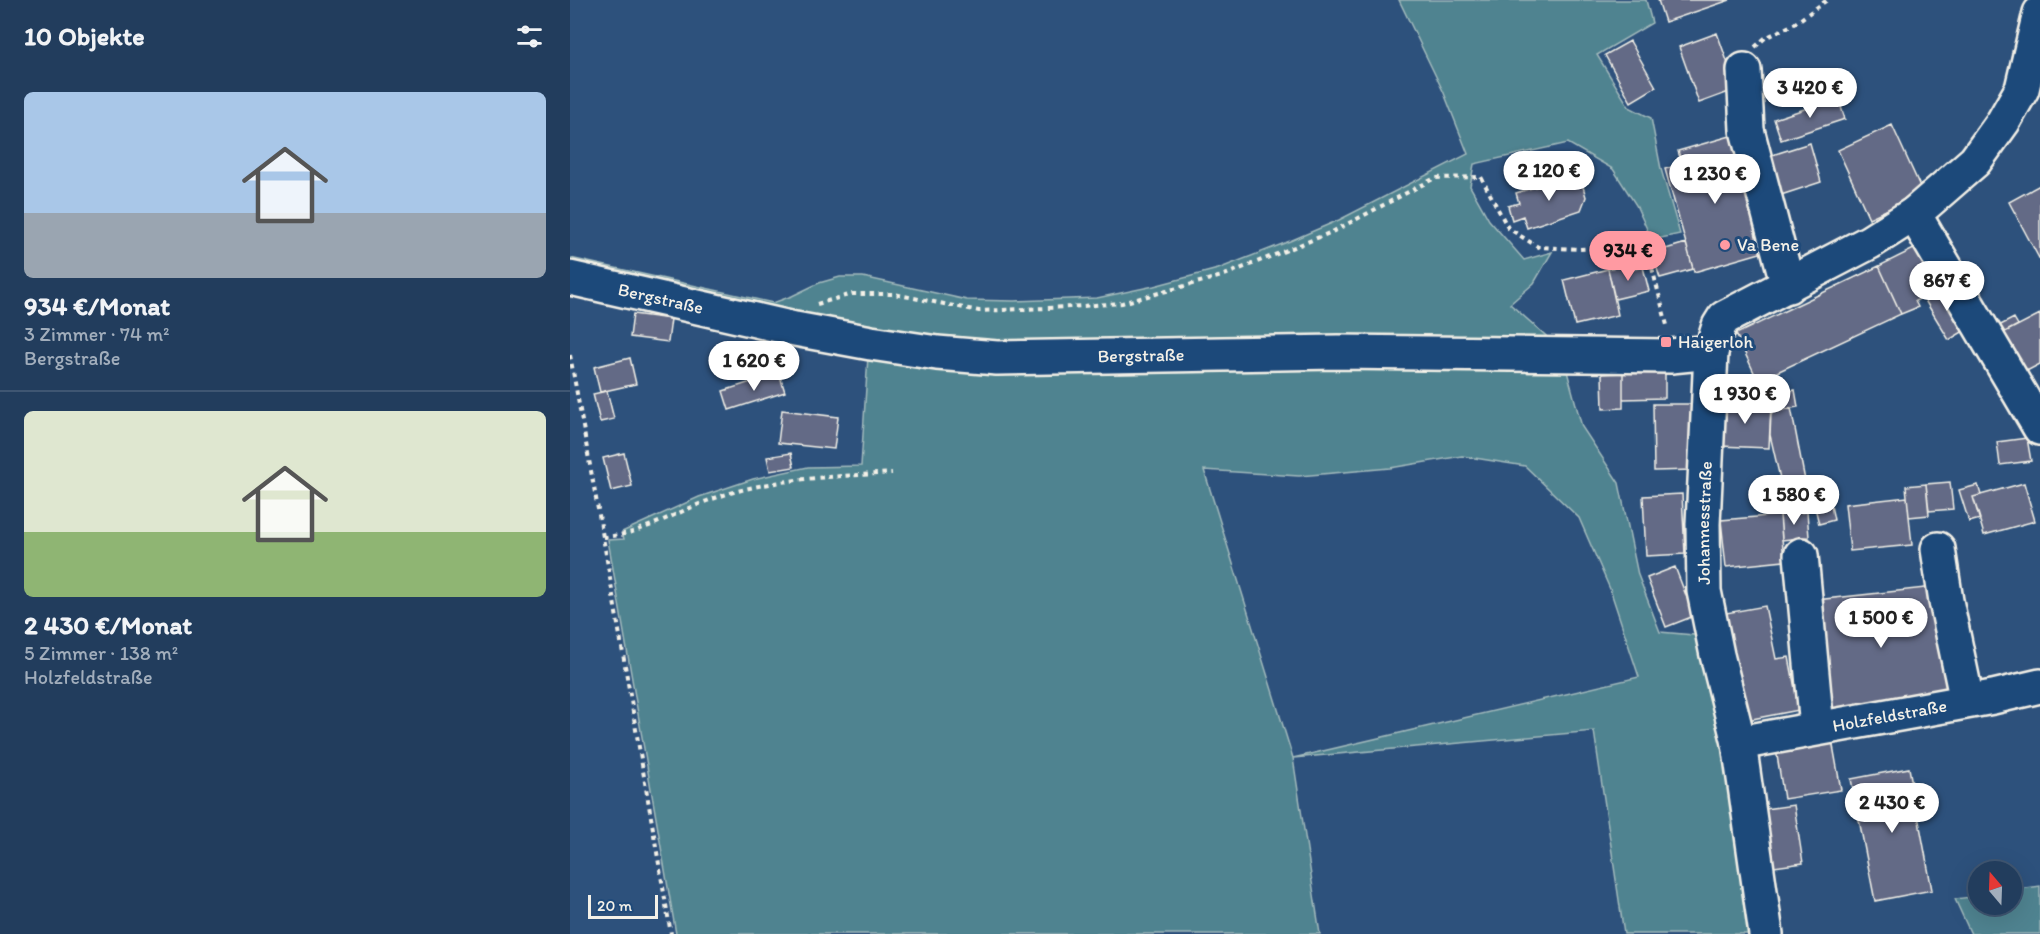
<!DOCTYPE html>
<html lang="de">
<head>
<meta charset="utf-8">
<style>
  :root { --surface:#223d5d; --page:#2e4866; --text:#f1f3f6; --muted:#a2aebc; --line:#3f5672; --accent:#ff9aa2 }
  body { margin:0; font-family:Itim,sans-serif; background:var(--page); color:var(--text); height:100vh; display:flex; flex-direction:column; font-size:22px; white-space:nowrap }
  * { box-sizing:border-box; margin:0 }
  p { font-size:20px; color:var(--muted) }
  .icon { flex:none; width:33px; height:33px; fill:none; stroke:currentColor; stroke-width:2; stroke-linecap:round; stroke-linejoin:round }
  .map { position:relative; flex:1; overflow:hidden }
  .drawer { display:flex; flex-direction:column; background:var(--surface); width:570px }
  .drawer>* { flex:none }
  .needle { width:39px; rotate:341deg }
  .buttons { position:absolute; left:1398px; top:861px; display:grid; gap:12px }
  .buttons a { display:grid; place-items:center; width:54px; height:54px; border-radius:50%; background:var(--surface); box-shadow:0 6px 24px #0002,0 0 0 2px var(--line); font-size:30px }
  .scale { position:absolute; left:18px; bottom:15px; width:70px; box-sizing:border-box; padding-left:6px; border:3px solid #f4f1e8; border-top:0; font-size:16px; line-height:21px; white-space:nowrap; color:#f4f1e8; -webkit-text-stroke:4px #1f4a7a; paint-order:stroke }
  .price { position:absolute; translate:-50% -51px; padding:0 14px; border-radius:21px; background:#fff; color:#222; font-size:20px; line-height:39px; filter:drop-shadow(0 2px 3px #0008) }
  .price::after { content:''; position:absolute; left:50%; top:36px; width:18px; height:14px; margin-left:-9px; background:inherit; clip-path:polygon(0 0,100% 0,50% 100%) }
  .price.active { background:var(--accent); color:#111 }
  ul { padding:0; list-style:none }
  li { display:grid; align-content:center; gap:12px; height:318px; padding:0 24px }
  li+li { border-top:2px solid var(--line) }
  li span { display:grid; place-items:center; height:186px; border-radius:9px; color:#555 }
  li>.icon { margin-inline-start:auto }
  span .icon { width:108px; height:108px; fill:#fffc; stroke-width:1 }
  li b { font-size:26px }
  h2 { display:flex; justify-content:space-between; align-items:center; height:72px; padding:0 24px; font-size:26px }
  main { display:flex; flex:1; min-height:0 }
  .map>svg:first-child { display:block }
  .green { fill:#508390; stroke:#a2babc; stroke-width:1.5; fill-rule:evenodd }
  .building { fill:#636b86; stroke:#f4f1e8; stroke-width:1.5 }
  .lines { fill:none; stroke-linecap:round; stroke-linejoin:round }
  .minor-casing { stroke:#f4f1e8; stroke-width:38 }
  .path { stroke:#f4f1e8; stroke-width:4; stroke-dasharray:4.5 4.5; stroke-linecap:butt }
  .minor { stroke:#1f4a7a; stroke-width:33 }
  .poi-dot { fill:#ff9aa2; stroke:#1f4a7a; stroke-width:2 }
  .labels { text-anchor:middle; stroke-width:6; stroke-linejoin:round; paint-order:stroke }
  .poi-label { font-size:18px; fill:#f4f1e8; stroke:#1f4a7a; text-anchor:start }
  .street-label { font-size:18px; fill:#f4f1e8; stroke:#1f4a7a }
</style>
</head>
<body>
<main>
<section class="drawer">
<h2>10 Objekte<svg class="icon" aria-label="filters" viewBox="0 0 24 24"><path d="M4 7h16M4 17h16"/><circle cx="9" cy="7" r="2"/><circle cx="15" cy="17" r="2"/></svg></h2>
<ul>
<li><span style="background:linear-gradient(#a9c7e8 65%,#9aa5b1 0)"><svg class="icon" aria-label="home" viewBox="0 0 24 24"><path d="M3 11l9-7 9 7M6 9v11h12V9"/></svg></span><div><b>934 €/Monat</b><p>3 Zimmer · 74 m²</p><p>Bergstraße</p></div></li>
<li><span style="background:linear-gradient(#dfe7d0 65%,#8fb573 0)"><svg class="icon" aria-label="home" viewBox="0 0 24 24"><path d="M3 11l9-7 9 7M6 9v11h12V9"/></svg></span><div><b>2 430 €/Monat</b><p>5 Zimmer · 138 m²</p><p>Holzfeldstraße</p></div></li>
</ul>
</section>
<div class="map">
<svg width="1470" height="934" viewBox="0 0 1470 934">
  <rect width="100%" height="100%" fill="#2d517c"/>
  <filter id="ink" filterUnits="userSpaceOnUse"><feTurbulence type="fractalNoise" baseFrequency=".0167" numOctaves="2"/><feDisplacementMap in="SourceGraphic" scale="12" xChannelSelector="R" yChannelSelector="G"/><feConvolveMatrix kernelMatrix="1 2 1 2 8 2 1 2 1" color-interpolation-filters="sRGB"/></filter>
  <g filter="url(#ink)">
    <path class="green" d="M829 0H1076L1082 23 1027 55 1059 107 1081 118 1091 169 1110 234 1082 240 1066 205 1043 169 998 143 904 164 900 186 919 220 954 260 982 252 964 283 940 304 991 349 1012 427 1049 483 1068 575 1090 632 1135 636 1188 934H1054L1024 731 723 758 750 934H106L38 540 54 539 52 532 129 497 183 479 238 467 291 466 298 356 0 266V258L203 303 222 296 249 283 270 277H293L397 300 444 301 527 298 584 286 648 269 720 241 769 220 898 154 874 93ZM892 456 955 466 1009 518 1040 589 1069 677 723 758 634 470 729 476 820 468Z
      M1470 886V934H1401L1385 899 1408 896V904H1442V890Z"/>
    <path class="building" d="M1088 0H1160L1095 22Z
      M1147 33 1167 89 1129 103 1109 47Z
      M1060 41 1086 87 1061 102 1035 55Z
      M1268 98 1275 119 1211 140 1204 119Z
      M1322 125 1353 193 1299 218 1268 150Z
      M1164 135 1197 251 1124 272 1095 169 1112 164 1108 151Z
      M1240 143 1251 182 1211 195 1199 156Z
      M1000 176 1012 183 1016 197 1011 210 957 228 953 216 942 220 938 206 949 203 946 193Z
      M1470 185V260L1439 202Z
      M1116 243 1123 269 1090 278 1082 253Z
      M1354 244 1377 286 1345 301 1348 307 1331 314 1309 266Z
      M1054 265 1056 271 1073 267 1079 291 1045 299 1038 269Z
      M1309 266 1331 314 1188 381 1166 334Z
      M1038 269 1048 315 1005 325 994 280Z
      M1377 286 1399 328 1379 340 1353 297Z
      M63 314 101 319 98 342 60 337Z
      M1470 314V364L1453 373 1433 333Z
      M1444 318 1448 325 1433 333 1421 330Z
      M60 358 66 384 30 392 24 367Z
      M1095 372V398L1053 399V373Z
      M209 373 215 392 159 410 153 391Z
      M1053 373V408L1033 409 1032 374Z
      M1225 390 1228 407 1206 411 1203 395Z
      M37 391 44 419 30 422 23 394Z
      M1150 403 1201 405 1199 448 1149 446Z
      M1083 404H1123V470L1084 471Z
      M1221 408 1238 496 1215 500 1200 435 1201 413Z
      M212 410 268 417 264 449 208 443Z
      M1457 438 1461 461 1430 465 1427 442Z
      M54 453 62 486 41 491 33 458Z
      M221 453 224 467 200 471 197 457Z
      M1380 482 1383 509 1359 511 1356 484Z
      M1454 483 1465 521 1414 535 1403 497Z
      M1356 484 1359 515 1339 517 1336 486Z
      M1408 485 1411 495 1403 497 1410 519 1399 522 1389 490Z
      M1112 494 1115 554 1076 556 1073 496Z
      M1259 496 1264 520 1249 524 1243 499Z
      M1337 497 1342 545 1280 551 1275 504Z
      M1237 512 1239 537 1212 540 1210 515Z
      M1210 515 1214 561 1156 567 1151 520Z
      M1105 567 1124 616 1096 627 1077 578Z
      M1364 587 1377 697 1259 711 1246 600Z
      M1195 606 1206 659 1219 657 1229 710 1177 720 1156 613Z
      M1262 740 1271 790 1214 799 1206 749Z
      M1339 768 1362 890 1305 901 1281 779Z
      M1224 805 1233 863 1204 867 1195 809Z"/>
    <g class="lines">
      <defs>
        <g id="minor">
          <path d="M1174 70 1177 130 1218 286"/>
          <path d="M1344 214 1470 428"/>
          <path id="s1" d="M0 278 225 329 301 343 367 353 427 358 768 352 1101 356 1141 352"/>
          <path d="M1368 549 1376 601 1397 701"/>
          <path d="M1231 555 1247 728"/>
          <path id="s2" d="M1169 743 1423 697 1470 686"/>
          <path id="s3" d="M1196 934 1169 743 1147 655 1134 591 1133 524 1141 352 1149 326 1154 318 1300 242 1344 214 1405 161 1433 122 1452 89 1470 13"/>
        </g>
      </defs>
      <use href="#minor" class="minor-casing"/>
      <path class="path" d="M1185 47 1195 38 1224 24 1257 0
        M247 304 282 294H324L409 311 499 307 552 303 652 276 762 232 865 178 911 177 938 228 968 247 1009 249 1076 245 1098 329
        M0 355 33 537 101 934
        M33 537C71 535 102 514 137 501 196 478 259 477 322 473"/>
      <use href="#minor" class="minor"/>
    </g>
  </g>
  <g class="poi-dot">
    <circle cx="1155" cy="245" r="6"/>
    <rect x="1090" y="336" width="12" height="12" rx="3"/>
  </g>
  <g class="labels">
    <g class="poi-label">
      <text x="1167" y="251">Va Bene</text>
      <text x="1108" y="348">Haigerloh</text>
    </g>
    <g class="street-label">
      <text dy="6" stroke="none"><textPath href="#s1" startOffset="93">Bergstraße</textPath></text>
      <text dy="6" stroke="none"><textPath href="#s1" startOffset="579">Bergstraße</textPath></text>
      <text dy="6" stroke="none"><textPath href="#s3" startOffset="417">Johannesstraße</textPath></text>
      <text dy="6" stroke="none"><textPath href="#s2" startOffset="153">Holzfeldstraße</textPath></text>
    </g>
  </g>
</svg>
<div class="buttons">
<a><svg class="needle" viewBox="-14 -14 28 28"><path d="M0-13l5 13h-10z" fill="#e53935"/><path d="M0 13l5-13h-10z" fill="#a2aebc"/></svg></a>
</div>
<div class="scale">20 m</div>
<b class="price" style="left:1240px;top:119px">3 420 €</b>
<b class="price" style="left:979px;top:202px">2 120 €</b>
<b class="price" style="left:1145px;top:205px">1 230 €</b>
<b class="price active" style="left:1058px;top:282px">934 €</b>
<b class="price" style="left:1377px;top:312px">867 €</b>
<b class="price" style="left:184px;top:392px">1 620 €</b>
<b class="price" style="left:1175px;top:425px">1 930 €</b>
<b class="price" style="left:1224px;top:526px">1 580 €</b>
<b class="price" style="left:1311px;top:649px">1 500 €</b>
<b class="price" style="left:1322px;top:834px">2 430 €</b>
</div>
</main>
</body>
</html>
